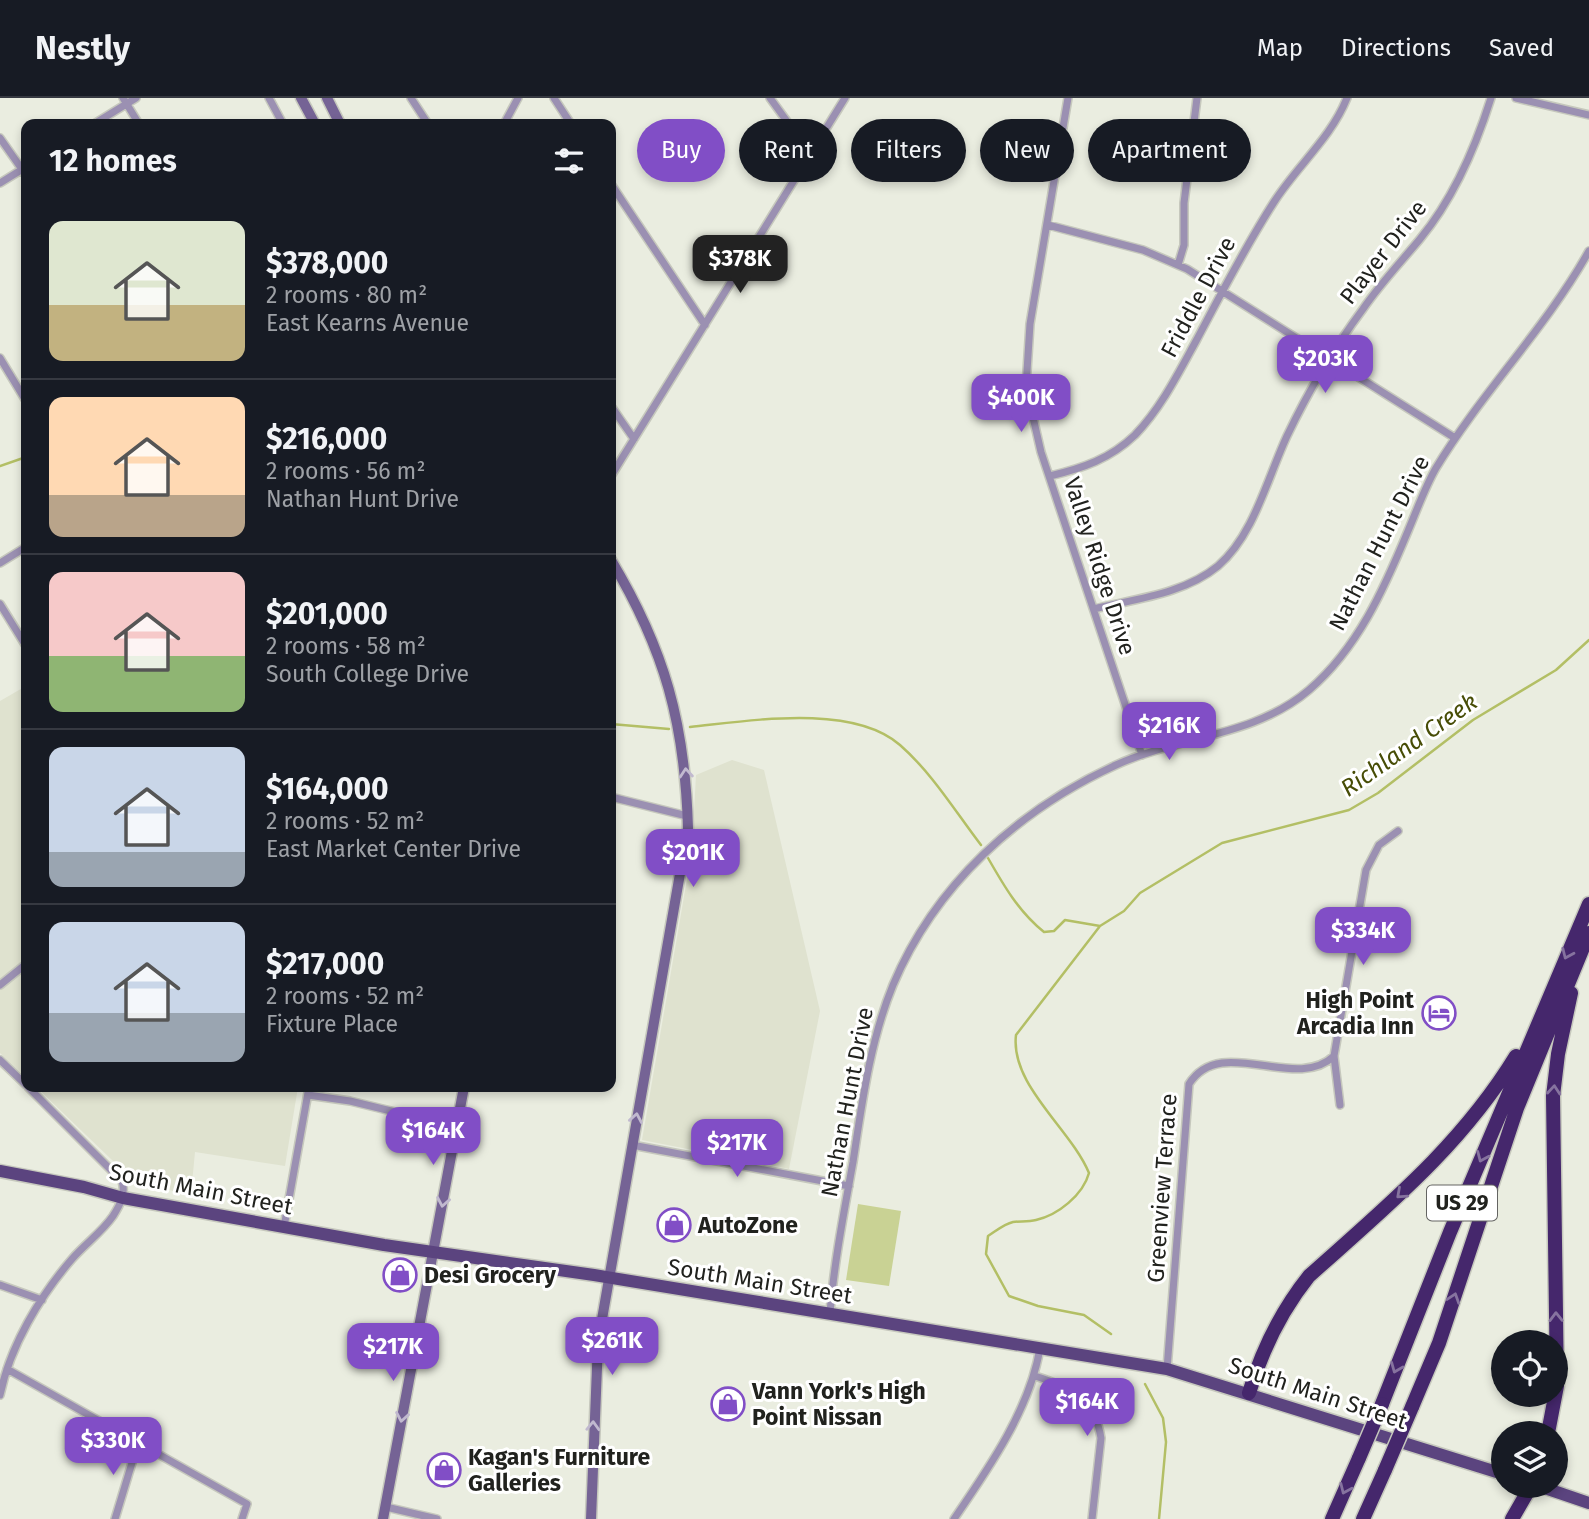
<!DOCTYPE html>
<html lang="en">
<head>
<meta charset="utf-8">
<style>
  :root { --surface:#171b24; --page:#20242c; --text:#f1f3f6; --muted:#9ea1a6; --line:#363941; --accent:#814ec6 }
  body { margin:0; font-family:"Fira Sans",sans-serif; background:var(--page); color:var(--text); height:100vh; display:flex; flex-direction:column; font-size:26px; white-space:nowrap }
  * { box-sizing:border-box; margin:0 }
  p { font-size:23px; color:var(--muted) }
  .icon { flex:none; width:38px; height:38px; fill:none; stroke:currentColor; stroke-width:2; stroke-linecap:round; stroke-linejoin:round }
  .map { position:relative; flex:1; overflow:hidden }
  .drawer { position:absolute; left:21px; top:21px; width:595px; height:973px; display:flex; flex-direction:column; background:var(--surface); border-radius:14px; box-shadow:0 4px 10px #0003 }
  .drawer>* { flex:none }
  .hud { position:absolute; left:637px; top:21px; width:665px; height:63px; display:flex; gap:14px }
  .fabs { position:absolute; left:1491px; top:1232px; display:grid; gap:14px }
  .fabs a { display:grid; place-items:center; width:77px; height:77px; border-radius:50%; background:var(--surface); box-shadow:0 4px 10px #0003; font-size:35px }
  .price { position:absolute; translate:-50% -60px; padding:0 16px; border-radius:14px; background:var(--accent); color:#fff; font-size:23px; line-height:46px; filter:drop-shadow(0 2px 4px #0008) }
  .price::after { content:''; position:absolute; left:50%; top:42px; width:21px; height:16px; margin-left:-10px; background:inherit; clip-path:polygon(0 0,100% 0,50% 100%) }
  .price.selected { background:#222; color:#fff }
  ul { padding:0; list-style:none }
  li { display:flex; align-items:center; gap:21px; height:175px; padding:0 28px }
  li+li { border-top:2px solid var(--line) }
  li span { display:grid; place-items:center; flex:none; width:196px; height:140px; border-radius:14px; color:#555 }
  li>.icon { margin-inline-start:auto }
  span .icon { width:84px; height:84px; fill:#fffc; stroke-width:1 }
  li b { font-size:30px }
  h2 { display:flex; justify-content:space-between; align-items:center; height:84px; padding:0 28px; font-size:30px }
  .pill { padding:0 24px; border-radius:32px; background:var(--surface); box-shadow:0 4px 10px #0003; font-size:24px; line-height:63px }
  .pill.selected { background:var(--accent); color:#fff }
  header { display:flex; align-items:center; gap:42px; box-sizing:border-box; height:98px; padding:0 35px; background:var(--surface); border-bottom:2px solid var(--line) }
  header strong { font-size:33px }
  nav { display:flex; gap:38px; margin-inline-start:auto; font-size:24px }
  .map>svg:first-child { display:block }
  .built { fill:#dfe2cf }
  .green { fill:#c9d294 }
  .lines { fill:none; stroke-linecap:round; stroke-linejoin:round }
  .stream { stroke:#b3bf65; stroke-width:2.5 }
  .minor-casing { stroke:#c6c8bd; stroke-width:10 }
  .secondary-casing { stroke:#c6c8bd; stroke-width:13 }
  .primary-casing { stroke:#c6c8bd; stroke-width:15 }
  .motorway-casing { stroke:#c6c8bd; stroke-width:17 }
  .minor { stroke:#9b90b2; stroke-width:7 }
  .secondary { stroke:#756395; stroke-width:10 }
  .primary { stroke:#5b447f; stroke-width:12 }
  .motorway { stroke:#45276c; stroke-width:14 }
  .motorway-bridge-casing { stroke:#c6c8bd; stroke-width:17; stroke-linecap:butt }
  .motorway-bridge { stroke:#45276c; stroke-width:14 }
  .oneway { stroke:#c1b9cf }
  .oneway2 { stroke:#86739f }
  .labels { text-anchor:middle; stroke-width:6; stroke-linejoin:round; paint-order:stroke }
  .shield { fill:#fff; stroke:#646462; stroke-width:2 }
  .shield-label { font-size:21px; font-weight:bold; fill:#21221e }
  .street-label { font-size:23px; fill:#21221e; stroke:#fff }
  .poi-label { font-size:23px; font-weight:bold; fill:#21221e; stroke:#fff; text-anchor:start }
  .water-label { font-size:24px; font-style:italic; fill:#474d06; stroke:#fff }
</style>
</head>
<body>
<header>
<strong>Nestly</strong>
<nav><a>Map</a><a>Directions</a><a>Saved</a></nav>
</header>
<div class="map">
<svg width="1589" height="1421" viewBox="0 0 1589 1421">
  <rect width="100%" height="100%" fill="#eaede0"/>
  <path class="built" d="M26 588V980L0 955V603Z
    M732 662 764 672 820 913 789 1071 642 1042 692 752 696 677Z
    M36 989H298L285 1068 195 1054 191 1096 137 1086Z"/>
  <path class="green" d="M858 1106 901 1113 889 1188 846 1182Z"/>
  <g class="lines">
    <path class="stream" d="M0 368 26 359
      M611 626 669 631
      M690 629C749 623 852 605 900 647 932 675 955 713 981 747
      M988 760C1004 788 1019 814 1044 834L1054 833 1065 822 1100 828
      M1111 1236 1084 1217 1038 1208 1009 1198 986 1156 988 1138C996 1133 1004 1126 1013 1124 1020 1123 1028 1124 1036 1122 1058 1117 1083 1097 1089 1075 1071 1031 1010 987 1016 937L1100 828 1124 813 1140 795 1222 745 1349 712 1378 695 1473 622 1556 572 1589 542
      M1145 1286 1163 1320 1166 1344 1159 1421"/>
    <defs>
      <path id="minor" d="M123 0 139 26
        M269 0 283 26
        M411 0 428 26
        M554 0 571 26
        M770 0 802 44 813 53
        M1068 0 1030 226 1026 289 1041 354 1142 657
        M1516 0 1589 17
        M94 26 136 0
        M504 26 518 0
        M0 40 26 77
        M0 85 26 69
        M611 86 705 227
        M1048 127 1143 152 1187 171 1455 340
        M1178 167 1184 147V105L1197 0
        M0 260 26 303
        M611 308 634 341
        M611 378 845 0
        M1050 378C1083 370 1110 361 1135 337 1161 310 1178 276 1196 243 1221 196 1245 149 1274 104 1297 68 1331 40 1347 0
        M0 465 26 449
        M0 506 26 548
        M1094 511C1135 501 1184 496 1218 468 1254 437 1267 381 1287 338 1308 294 1334 250 1363 211 1380 186 1401 164 1420 141 1454 100 1475 51 1491 0
        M611 699 687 718
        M0 887 26 866
        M0 962 26 987
        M308 997 350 1003 457 1029
        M1340 1007 1334 958 1366 772 1379 747 1398 733
        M632 1047 849 1088
        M284 1129 309 989
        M0 1187 42 1202
        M830 1215C834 1165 844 1114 853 1064 862 1005 870 943 893 887 935 787 1018 712 1116 667 1179 638 1254 639 1309 592 1358 550 1384 491 1408 433 1417 412 1425 389 1436 370 1482 294 1546 230 1589 153
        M7 1271 247 1406 242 1421
        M1167 1271 1189 986C1221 935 1295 995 1334 958
        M1035 1278C1070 1289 1095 1302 1101 1340L1092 1421
        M0 1297C10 1248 40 1198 72 1161 85 1146 102 1134 113 1118 120 1107 126 1096 122 1083L28 989
        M386 1409 437 1421
        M115 1421 138 1345
        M954 1421C989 1370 1030 1311 1040 1250"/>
      <path id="secondary" d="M301 0 315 26
        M327 0 340 26
        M383 1421 464 989
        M591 1421 598 1244 688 730C685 626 665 552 611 462"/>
      <path id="primary" d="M0 1073 84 1089 123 1100 384 1147 594 1177 1167 1271 1503 1376
        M1539 1388 1589 1405"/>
      <path id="motorway" d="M1249 1295C1262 1252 1281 1213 1309 1178 1386 1109 1461 1048 1516 958
        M1382 1306 1450 1134 1589 806
        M1412 1309 1439 1245 1517 1010 1589 835
        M1548 1335 1557 1288 1553 998 1558 956 1571 895
        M1332 1421 1359 1360
        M1363 1421 1385 1372
        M1512 1421 1531 1388"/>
    </defs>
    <use href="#minor" class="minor-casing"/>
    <use href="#secondary" class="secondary-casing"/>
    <use href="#primary" class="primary-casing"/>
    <use href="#motorway" class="motorway-casing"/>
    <use href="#minor" class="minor"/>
    <use href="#secondary" class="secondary"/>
    <use href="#primary" class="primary"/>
    <use href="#motorway" class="motorway"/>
    <defs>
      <path id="motorway-bridge" d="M1359 1360 1382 1306
        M1385 1372 1412 1309"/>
    </defs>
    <use href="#motorway-bridge" class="motorway-bridge-casing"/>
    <use href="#motorway-bridge" class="motorway-bridge"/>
  </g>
  <defs><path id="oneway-chevron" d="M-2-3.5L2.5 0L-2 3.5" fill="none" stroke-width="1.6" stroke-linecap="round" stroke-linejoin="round" transform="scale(1.75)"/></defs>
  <g class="oneway">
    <use href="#oneway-chevron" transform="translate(686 675) rotate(-95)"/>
    <use href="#oneway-chevron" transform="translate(636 1020) rotate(-80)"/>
    <use href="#oneway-chevron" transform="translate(443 1104) rotate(100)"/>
    <use href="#oneway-chevron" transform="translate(402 1319) rotate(100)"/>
    <use href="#oneway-chevron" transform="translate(593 1328) rotate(-88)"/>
  </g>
  <g class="oneway2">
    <use href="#oneway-chevron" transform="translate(1567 856) rotate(114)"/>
    <use href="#oneway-chevron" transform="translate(1554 992) rotate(-85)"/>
    <use href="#oneway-chevron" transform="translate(1482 1059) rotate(113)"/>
    <use href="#oneway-chevron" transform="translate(1401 1096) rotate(138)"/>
    <use href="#oneway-chevron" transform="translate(1454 1200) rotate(-72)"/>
    <use href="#oneway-chevron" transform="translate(1556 1219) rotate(-91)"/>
    <use href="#oneway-chevron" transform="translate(1396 1270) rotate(112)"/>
    <use href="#oneway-chevron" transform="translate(1345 1391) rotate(114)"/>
  </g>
  <defs>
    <symbol id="hotel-ring" viewBox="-11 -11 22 22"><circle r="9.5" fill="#fff" stroke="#814ec6" stroke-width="1.5"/><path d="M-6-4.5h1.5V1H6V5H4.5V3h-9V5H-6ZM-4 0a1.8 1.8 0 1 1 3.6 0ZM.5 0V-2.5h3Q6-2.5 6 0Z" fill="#814ec6"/></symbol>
    <symbol id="shop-ring" viewBox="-11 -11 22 22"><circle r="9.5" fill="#fff" stroke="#814ec6" stroke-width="1.5"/><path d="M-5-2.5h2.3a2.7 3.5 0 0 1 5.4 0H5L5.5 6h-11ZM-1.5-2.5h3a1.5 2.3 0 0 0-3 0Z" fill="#814ec6"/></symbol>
  </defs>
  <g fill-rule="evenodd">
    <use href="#hotel-ring" x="1420" y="896" width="38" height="38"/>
    <use href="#shop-ring" x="655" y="1108" width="38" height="38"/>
    <use href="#shop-ring" x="381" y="1158" width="38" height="38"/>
    <use href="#shop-ring" x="709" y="1287" width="38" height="38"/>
    <use href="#shop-ring" x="425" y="1353" width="38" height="38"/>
  </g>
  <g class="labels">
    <rect class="shield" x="1427" y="1087.5" width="70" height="35" rx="5"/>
    <g class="shield-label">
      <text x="1462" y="1112">US 29</text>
    </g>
    <g class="street-label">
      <text transform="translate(1383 154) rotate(-52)" y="8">Player Drive</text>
      <text transform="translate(1198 199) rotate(-62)" y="8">Friddle Drive</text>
      <text transform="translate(1379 445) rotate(-63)" y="8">Nathan Hunt Drive</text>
      <text transform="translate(1100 468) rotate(72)" y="8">Valley Ridge Drive</text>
      <text transform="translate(847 1004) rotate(-79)" y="8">Nathan Hunt Drive</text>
      <text transform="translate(1162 1090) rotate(-86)" y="8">Greenview Terrace</text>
      <text transform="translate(201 1091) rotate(11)" y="8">South Main Street</text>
      <text transform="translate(760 1183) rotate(9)" y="8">South Main Street</text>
      <text transform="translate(1318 1295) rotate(18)" y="8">South Main Street</text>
    </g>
    <g class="poi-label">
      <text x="1414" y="910" text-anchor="end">High Point<tspan x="1414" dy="26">Arcadia Inn</tspan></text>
      <text x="698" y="1135">AutoZone</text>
      <text x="424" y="1185">Desi Grocery</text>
      <text x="752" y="1301">Vann York's High<tspan x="752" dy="26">Point Nissan</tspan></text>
      <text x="468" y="1367">Kagan's Furniture<tspan x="468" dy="26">Galleries</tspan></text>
    </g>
    <g class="water-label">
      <text transform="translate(1409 647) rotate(-35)" y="8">Richland Creek</text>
    </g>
  </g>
</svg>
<div class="fabs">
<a><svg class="icon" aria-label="locate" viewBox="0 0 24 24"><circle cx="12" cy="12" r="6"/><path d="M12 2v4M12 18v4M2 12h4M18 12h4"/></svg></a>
<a><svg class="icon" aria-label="layers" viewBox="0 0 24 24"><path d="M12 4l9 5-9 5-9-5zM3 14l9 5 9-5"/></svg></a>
</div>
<b class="price selected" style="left:740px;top:197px">$378K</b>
<b class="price" style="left:1325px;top:297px">$203K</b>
<b class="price" style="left:1021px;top:336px">$400K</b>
<b class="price" style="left:1169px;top:664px">$216K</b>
<b class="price" style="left:693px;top:791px">$201K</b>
<b class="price" style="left:1363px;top:869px">$334K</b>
<b class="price" style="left:433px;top:1069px">$164K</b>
<b class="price" style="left:737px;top:1081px">$217K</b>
<b class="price" style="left:612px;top:1279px">$261K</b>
<b class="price" style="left:393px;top:1285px">$217K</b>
<b class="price" style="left:1087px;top:1340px">$164K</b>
<b class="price" style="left:113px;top:1379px">$330K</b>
<div class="hud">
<a class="pill selected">Buy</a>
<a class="pill">Rent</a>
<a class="pill">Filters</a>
<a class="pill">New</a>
<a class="pill">Apartment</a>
</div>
<section class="drawer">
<h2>12 homes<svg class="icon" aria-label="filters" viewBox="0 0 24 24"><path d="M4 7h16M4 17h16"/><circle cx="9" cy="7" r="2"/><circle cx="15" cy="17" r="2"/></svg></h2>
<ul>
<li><span style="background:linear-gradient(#dfe7d0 60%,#c2b280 0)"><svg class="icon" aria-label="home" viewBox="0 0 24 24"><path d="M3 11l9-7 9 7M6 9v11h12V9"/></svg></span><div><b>$378,000</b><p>2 rooms · 80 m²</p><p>East Kearns Avenue</p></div></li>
<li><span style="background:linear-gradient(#ffd9b3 70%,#b9a48a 0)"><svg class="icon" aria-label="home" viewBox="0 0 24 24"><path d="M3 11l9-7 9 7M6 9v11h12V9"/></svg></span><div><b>$216,000</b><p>2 rooms · 56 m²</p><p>Nathan Hunt Drive</p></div></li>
<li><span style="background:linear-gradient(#f6c9c9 60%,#8fb573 0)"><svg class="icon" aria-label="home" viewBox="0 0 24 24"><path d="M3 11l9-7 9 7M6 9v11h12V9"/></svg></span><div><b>$201,000</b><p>2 rooms · 58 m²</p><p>South College Drive</p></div></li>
<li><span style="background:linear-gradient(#c9d6e8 75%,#9aa5b1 0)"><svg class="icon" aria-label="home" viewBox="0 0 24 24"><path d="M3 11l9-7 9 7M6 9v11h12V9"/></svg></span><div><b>$164,000</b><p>2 rooms · 52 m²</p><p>East Market Center Drive</p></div></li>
<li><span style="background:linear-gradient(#c9d6e8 65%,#9aa5b1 0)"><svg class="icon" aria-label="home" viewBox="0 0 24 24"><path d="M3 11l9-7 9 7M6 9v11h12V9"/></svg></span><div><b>$217,000</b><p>2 rooms · 52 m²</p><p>Fixture Place</p></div></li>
</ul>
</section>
</div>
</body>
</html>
